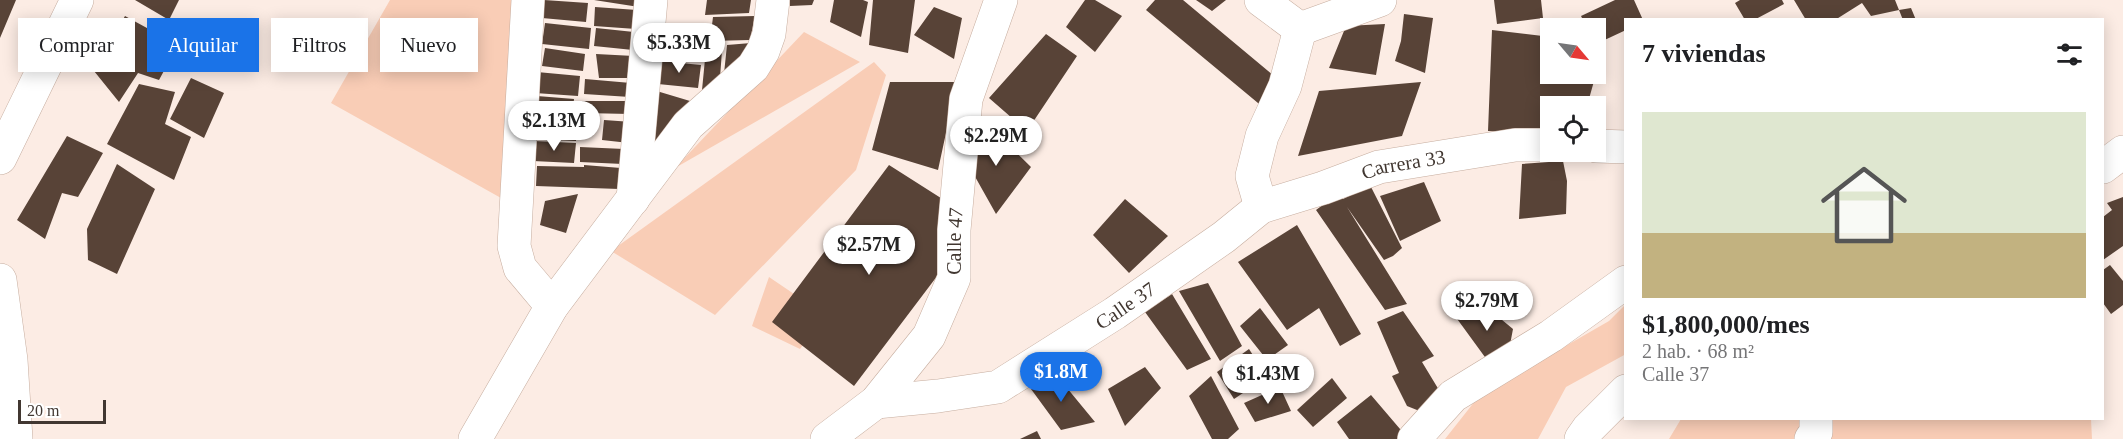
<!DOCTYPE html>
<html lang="es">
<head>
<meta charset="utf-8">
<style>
  :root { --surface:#fff; --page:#f6f6f6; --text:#202124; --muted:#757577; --line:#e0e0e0; --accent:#1a73e8 }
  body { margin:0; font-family:Georgia,serif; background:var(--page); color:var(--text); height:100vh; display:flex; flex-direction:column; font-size:22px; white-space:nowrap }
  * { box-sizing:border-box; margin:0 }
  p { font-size:20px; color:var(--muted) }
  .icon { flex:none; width:33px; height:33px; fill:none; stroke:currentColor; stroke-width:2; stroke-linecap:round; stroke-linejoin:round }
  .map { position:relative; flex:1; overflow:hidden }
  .sheet { position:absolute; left:1624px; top:18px; width:480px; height:402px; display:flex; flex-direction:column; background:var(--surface); border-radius:0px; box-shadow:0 3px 15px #0003 }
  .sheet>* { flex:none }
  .banner { position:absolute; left:18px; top:18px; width:570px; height:54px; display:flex; gap:12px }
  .needle { width:39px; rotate:119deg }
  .fabs { position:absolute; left:1540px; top:18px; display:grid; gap:12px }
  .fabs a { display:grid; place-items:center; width:66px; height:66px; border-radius:0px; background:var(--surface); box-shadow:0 3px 15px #0003; font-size:30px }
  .scale { position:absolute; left:18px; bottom:15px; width:88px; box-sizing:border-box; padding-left:6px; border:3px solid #413731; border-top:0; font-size:16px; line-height:21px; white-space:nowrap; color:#413731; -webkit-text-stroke:4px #fff; paint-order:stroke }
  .price { position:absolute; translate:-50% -51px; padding:0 14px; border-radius:21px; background:#fff; color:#222; font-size:20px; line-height:39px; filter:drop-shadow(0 2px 3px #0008) }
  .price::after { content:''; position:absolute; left:50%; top:36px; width:18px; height:14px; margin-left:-9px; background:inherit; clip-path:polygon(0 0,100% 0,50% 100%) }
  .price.active { background:var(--accent); color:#fff }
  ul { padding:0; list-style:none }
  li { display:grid; align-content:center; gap:12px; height:318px; padding:0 18px }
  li+li { border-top:2px solid var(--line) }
  li span { display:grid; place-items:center; height:186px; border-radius:0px; color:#555 }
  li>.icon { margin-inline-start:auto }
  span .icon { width:108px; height:108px; fill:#fffc; stroke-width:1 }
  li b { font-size:26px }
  h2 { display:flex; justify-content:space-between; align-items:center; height:72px; padding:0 18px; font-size:26px }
  .pill { padding:0 21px; border-radius:0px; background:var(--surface); box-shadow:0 3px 15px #0003; font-size:21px; line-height:54px }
  .pill.active { background:var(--accent); color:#fff }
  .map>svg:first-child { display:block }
  .green { fill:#f9cdb6 }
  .building { fill:#584337 }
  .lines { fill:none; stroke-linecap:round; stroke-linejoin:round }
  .minor-casing { stroke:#c6ad9f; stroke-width:34 }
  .minor { stroke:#fff; stroke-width:33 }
  .labels { text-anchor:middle; stroke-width:6; stroke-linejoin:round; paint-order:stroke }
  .street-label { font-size:20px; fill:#413731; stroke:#fff }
</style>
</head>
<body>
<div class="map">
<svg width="2123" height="439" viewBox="0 0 2123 439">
  <rect width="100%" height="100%" fill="#fcece4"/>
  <path class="green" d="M390 0H512L501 198 331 103Z
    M804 32 860 62 675 168Z
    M874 62 886 75 856 170 715 315 611 251Z
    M769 277 825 315 800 349 752 326Z
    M1626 304V354L1566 387 1538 439H1445L1479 396 1609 321Z
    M1681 419H2091L2092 439H1669Z"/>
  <path class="building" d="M0 0H16L0 38Z
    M135 0H179L169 20Z
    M544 0 588 3 586 22 542 18Z
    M594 0H640L639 7Z
    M707 0H751L749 13 705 15Z
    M790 0H814L812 5 790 6Z
    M834 0H863L868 2 861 37 830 22Z
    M873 0H915L908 53 869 45Z
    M1085 0H1095L1122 16 1095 52 1066 27Z
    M1155 0H1183L1280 81 1264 108 1146 10Z
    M1196 0H1226L1212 11Z
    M1494 0H1541L1543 18 1497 24Z
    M1615 0H1634L1643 20H1626V30L1596 44V28H1587L1581 16Z
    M1740 0H1782L1784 4 1754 20H1745L1735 3Z
    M1794 0H1895L1899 10 1911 8 1916 20H1903L1899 10 1871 16 1862 3 1835 20H1806Z
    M595 7 637 10 636 29 594 26Z
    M934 7 962 18 954 59 914 35Z
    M1404 14 1433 18 1425 73 1395 61 1401 41Z
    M125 16 178 45 159 80 138 73 119 102 94 71Z
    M755 16 750 40 710 41 713 17Z
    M545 23 591 28 589 49 542 44Z
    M1385 24 1376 75 1329 68 1346 26Z
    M596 28 634 32 633 50 594 46Z
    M1492 30 1551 37V74H1596L1587 106H1551V121L1539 134 1488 131Z
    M1046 34 1077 56 1027 131 989 98Z
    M669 41 702 44 701 58 667 56Z
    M751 43 723 83 727 45Z
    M545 48 585 54 583 71 542 66Z
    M706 49 722 50 719 92 702 90Z
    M596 54 634 56V78H599Z
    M660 61 701 65 698 88 658 84Z
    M537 72 580 76 578 96 535 93Z
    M191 78 224 93 204 138 170 119Z
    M585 79 631 83 630 97 584 94Z
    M890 82H957L938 170 872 150Z
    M1421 82 1402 136 1298 156 1319 91Z
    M139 84 175 92 165 124 191 137 174 180 107 144Z
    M650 89 700 104 654 158Z
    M537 96 574 99 572 120 535 118Z
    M582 101H630V114L583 113Z
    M604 120 632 122 629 143 602 140Z
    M532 121 577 123 576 141 531 139Z
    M986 123 1031 167 996 214 964 157Z
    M67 136 103 153 78 197 62 193 45 239 17 220Z
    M534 141 576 143 574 163 533 161Z
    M580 147 624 149 623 164 580 162Z
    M1563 161 1567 181 1566 214 1519 219 1522 164Z
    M117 164 155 189 117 274 88 260 87 229Z
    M584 165 621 168 619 189 536 186 537 166 584 167Z
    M889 165 944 200 947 263 854 386 772 322Z
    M1424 182 1441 221 1400 241 1380 196Z
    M1370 185 1402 248 1393 256 1384 260 1347 207 1407 304 1385 310 1316 210 1339 193 1343 199Z
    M578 194 566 233 540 225 545 201Z
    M2123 197V246L2103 260V217L2112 210 2107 203Z
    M1125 199 1168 236 1129 273 1093 235Z
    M1297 225 1361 334 1340 346 1319 308 1287 330 1238 262Z
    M2110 265 2123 281V305L2111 314 2103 303V270Z
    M1208 283 1242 346 1220 361 1179 291Z
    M1172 294 1211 359 1187 370 1145 312Z
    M1484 305 1513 329 1509 350 1490 364 1455 316Z
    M1260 308 1288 345 1267 360 1240 326Z
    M1403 311 1434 356 1422 362 1442 395 1422 412 1407 406 1392 376 1399 373 1377 322Z
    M1249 349 1267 377 1234 399 1217 372Z
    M1145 367 1161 388 1125 426 1108 389Z
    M1053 371 1095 422 1061 430 1031 389Z
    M1211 376 1239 429 1228 439H1212L1189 396Z
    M1332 378 1347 398 1313 427 1297 410Z
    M1280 387 1291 411 1255 422 1244 403Z
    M1371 395 1406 436 1401 439H1349L1337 422Z
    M1037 431 1041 439H1020Z"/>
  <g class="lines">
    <defs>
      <g id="minor">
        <path d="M528 0 514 246 520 268 552 306"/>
        <path d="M1261 0 1300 29"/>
        <path d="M1300 29 1380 0"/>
        <path d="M1596 146 1626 147"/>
        <path d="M0 158 77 0"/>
        <path d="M2103 167 2123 152"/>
        <path d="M633 199 651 0"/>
        <path d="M1261 207 1252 176 1262 136 1285 86 1300 29"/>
        <path d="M0 280 11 360 16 439"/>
        <path id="s1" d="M876 402 938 396 998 387 1115 313 1224 237 1261 207 1323 188 1379 167 1515 145H1551"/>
        <path d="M475 439 552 306 688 125 753 67 763 51 769 34 773 0"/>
        <path id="s2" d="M827 439 876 402 929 336 954 278V230L966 99 1001 0"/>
        <path d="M1414 439 1453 396 1551 336 1626 282"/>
        <path d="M1581 439 1588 429 1626 391"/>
        <path d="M1811 439 1816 432V418"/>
      </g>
    </defs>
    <use href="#minor" class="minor-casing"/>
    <use href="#minor" class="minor"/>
  </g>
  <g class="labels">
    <g class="street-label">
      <text dy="7" stroke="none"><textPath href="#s1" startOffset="591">Carrera 33</textPath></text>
      <text dy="7" stroke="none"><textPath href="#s2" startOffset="246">Calle 47</textPath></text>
      <text dy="7" stroke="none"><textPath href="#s1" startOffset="274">Calle 37</textPath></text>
    </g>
  </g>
</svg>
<div class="fabs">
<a><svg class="needle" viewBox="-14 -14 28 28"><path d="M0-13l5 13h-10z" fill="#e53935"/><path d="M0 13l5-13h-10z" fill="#757577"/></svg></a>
<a><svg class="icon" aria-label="locate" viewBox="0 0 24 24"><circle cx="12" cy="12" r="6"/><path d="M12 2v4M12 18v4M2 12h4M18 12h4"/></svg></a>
</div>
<div class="scale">20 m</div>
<b class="price" style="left:679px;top:74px">$5.33M</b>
<b class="price" style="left:554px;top:152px">$2.13M</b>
<b class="price" style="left:996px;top:167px">$2.29M</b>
<b class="price" style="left:869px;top:276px">$2.57M</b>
<b class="price" style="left:1487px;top:332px">$2.79M</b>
<b class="price active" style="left:1061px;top:403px">$1.8M</b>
<b class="price" style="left:1268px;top:405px">$1.43M</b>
<div class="banner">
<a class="pill">Comprar</a>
<a class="pill active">Alquilar</a>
<a class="pill">Filtros</a>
<a class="pill">Nuevo</a>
</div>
<section class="sheet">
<h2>7 viviendas<svg class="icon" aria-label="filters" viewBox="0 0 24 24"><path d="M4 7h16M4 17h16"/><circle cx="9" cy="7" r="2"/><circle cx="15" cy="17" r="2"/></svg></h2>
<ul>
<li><span style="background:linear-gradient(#dfe7d0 65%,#c2b280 0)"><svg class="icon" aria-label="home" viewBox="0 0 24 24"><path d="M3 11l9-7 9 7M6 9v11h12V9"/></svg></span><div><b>$1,800,000/mes</b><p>2 hab. · 68 m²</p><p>Calle 37</p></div></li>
</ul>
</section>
</div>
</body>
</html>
